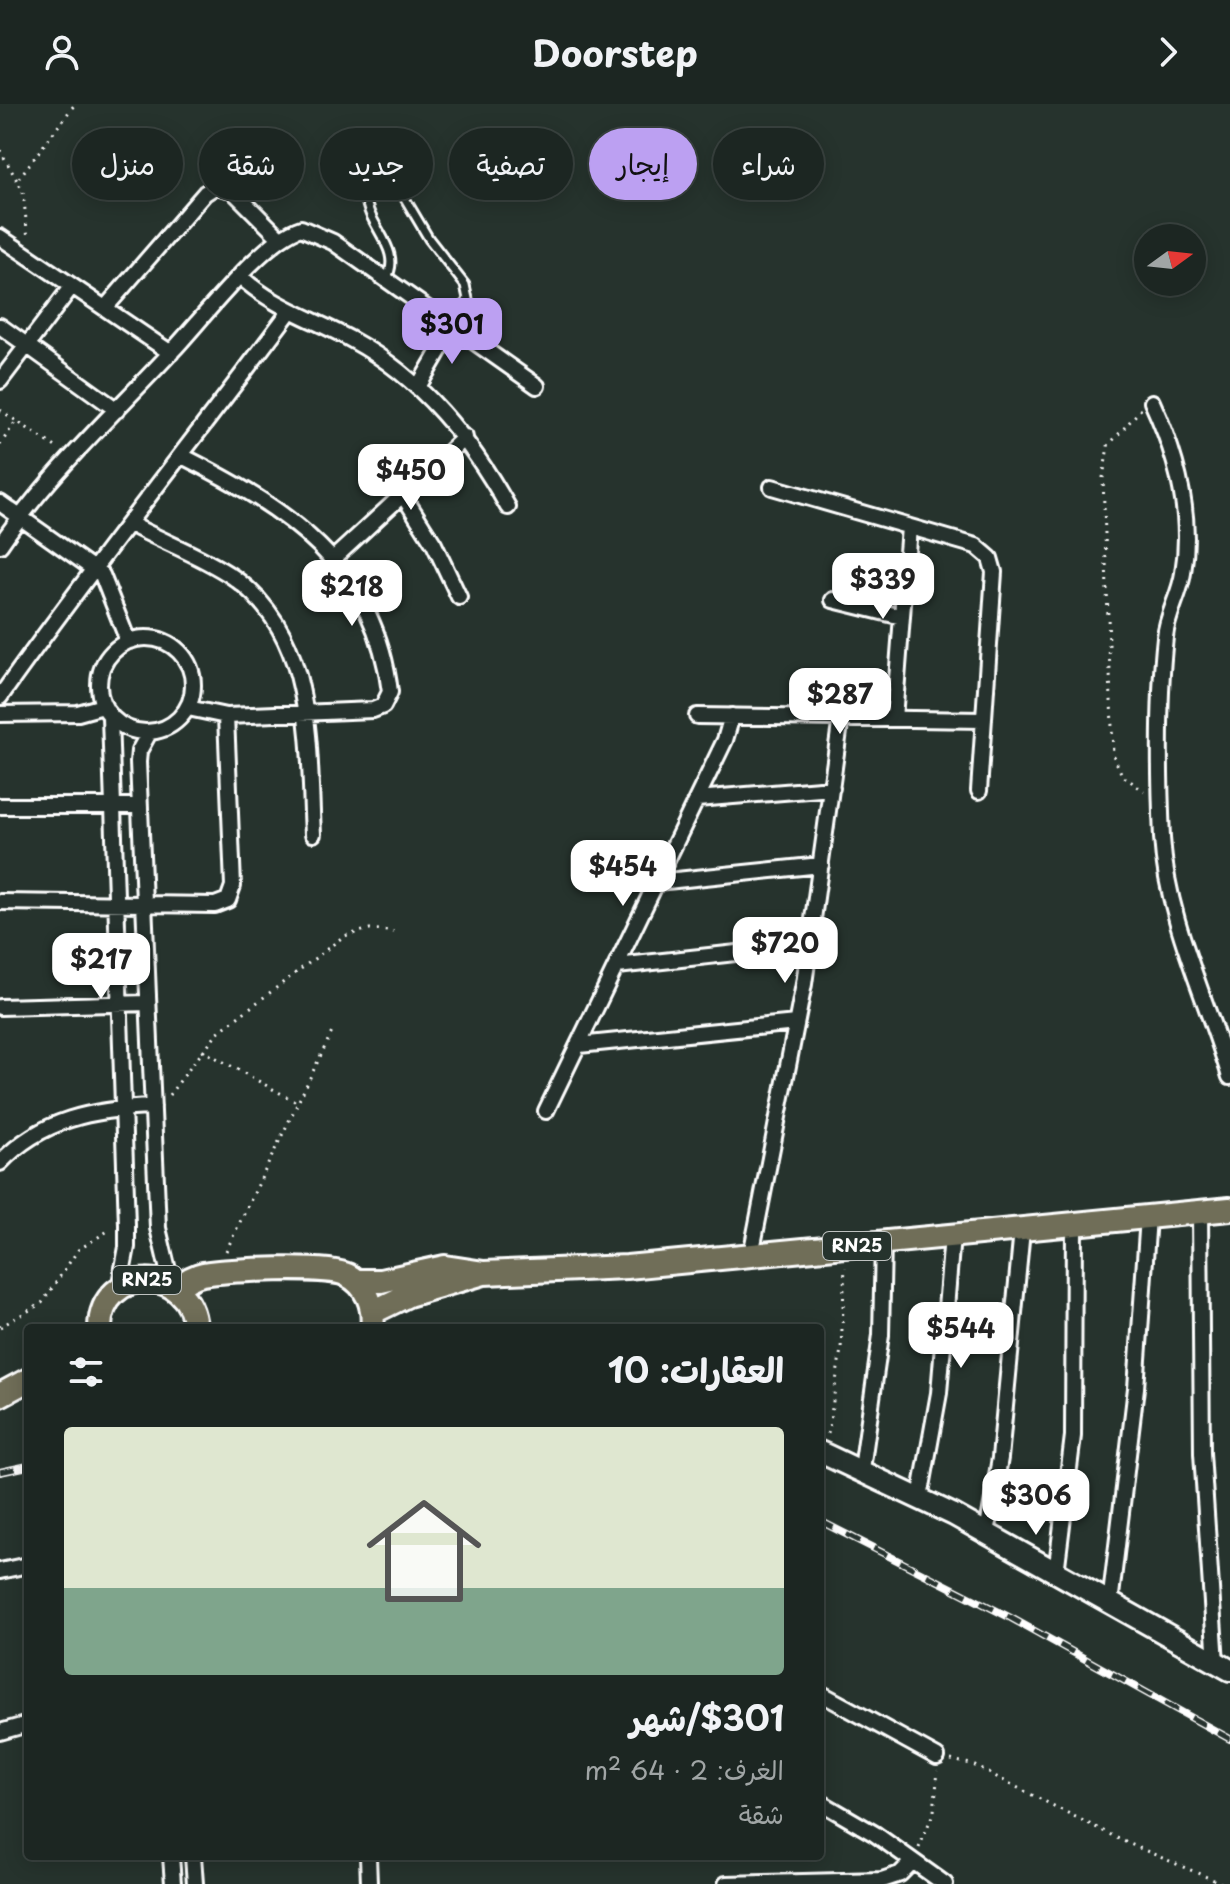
<!DOCTYPE html>
<html lang="ar">
<head>
<meta charset="utf-8">
<style>
  :root { --surface:#1c2622; --page:#252e2a; --text:#f1f3f6; --muted:#a0a5a5; --line:#3a4340; --accent:#bca0f2 }
  body { margin:0; font-family:"Playpen Sans","Playpen Sans Arabic",sans-serif; background:var(--page); color:var(--text); direction:rtl; height:100vh; display:flex; flex-direction:column; font-size:30px; white-space:nowrap }
  * { box-sizing:border-box; margin:0 }
  p { font-size:26px; color:var(--muted) }
  .icon { flex:none; width:44px; height:44px; fill:none; stroke:currentColor; stroke-width:2; stroke-linecap:round; stroke-linejoin:round }
  .map { position:relative; flex:1; overflow:hidden; direction:ltr }
  .side { position:absolute; left:24px; top:1220px; width:800px; height:536px; display:flex; flex-direction:column; background:var(--surface); border-radius:8px; box-shadow:0 4px 20px #0003,0 0 0 2px var(--line); direction:rtl }
  .side>* { flex:none }
  .guide { position:absolute; left:24px; top:24px; width:800px; height:72px; direction:rtl; display:flex; gap:16px }
  .needle { width:52px; rotate:75deg }
  .controls { position:absolute; left:1134px; top:120px; display:grid; gap:16px }
  .controls a { display:grid; place-items:center; width:72px; height:72px; border-radius:50%; background:var(--surface); box-shadow:0 4px 20px #0003,0 0 0 2px var(--line); font-size:40px }
  .price { position:absolute; translate:-50% -68px; padding:0 18px; border-radius:16px; background:#fff; color:#222; font-size:26px; line-height:52px; filter:drop-shadow(0 2px 4px #0008) }
  .price::after { content:''; position:absolute; left:50%; top:48px; width:24px; height:18px; margin-left:-12px; background:inherit; clip-path:polygon(0 0,100% 0,50% 100%) }
  .price.on { background:var(--accent); color:#111 }
  ul { padding:0; list-style:none }
  li { display:grid; align-content:center; gap:16px; height:424px; padding:0 40px }
  li+li { border-top:2px solid var(--line) }
  li span { display:grid; place-items:center; height:248px; border-radius:8px; color:#555 }
  li>.icon { margin-inline-start:auto }
  span .icon { width:144px; height:144px; fill:#fffc; stroke-width:1 }
  li b { font-size:34px }
  h2 { display:flex; justify-content:space-between; align-items:center; height:96px; padding:0 40px; font-size:34px }
  .pill { padding:0 28px; border-radius:36px; background:var(--surface); box-shadow:0 4px 20px #0003,0 0 0 2px var(--line); font-size:28px; line-height:72px }
  .pill.on { background:var(--accent); color:#111 }
  header { display:flex; justify-content:space-between; align-items:center; height:104px; padding:0 40px; background:var(--surface); font-size:36px; font-weight:700 }
  .map>svg:first-child { display:block }
  .lines { fill:none; stroke-linecap:round; stroke-linejoin:round }
  .service-casing { stroke:#fff; stroke-width:13 }
  .minor-casing { stroke:#fff; stroke-width:20 }
  .secondary-casing { stroke:#fff; stroke-width:26 }
  .primary-casing { stroke:#fff; stroke-width:28 }
  .path { stroke:#fff; stroke-width:3; stroke-dasharray:2 6; stroke-linecap:butt }
  .service { stroke:#26332d; stroke-width:7 }
  .minor { stroke:#26332d; stroke-width:14 }
  .secondary { stroke:#26332d; stroke-width:20 }
  .primary { stroke:#706e59; stroke-width:22 }
  .rail-casing { stroke:#fff; stroke-width:8 }
  .rail { stroke:#26332d; stroke-width:5; stroke-dasharray:15; stroke-linecap:butt }
  .labels { text-anchor:middle; stroke-width:8; stroke-linejoin:round; paint-order:stroke }
  .shield { fill:#26332d; stroke:#bec2c0; stroke-width:2 }
  .shield-label { font-size:18px; font-weight:bold; fill:#fff }
</style>
</head>
<body>
<header><svg class="icon" aria-label="forward" viewBox="0 0 24 24"><path d="M9 5l7 7-7 7"/></svg>Doorstep<svg class="icon" aria-label="person" viewBox="0 0 24 24"><circle cx="12" cy="8" r="4"/><path d="M4 21q1-7 8-7t8 7"/></svg></header>
<div class="map">
<svg width="1230" height="1780" viewBox="0 0 1230 1780">
  <rect width="100%" height="100%" fill="#26332d"/>
  <filter id="ink" filterUnits="userSpaceOnUse"><feTurbulence type="fractalNoise" baseFrequency=".0125" numOctaves="2"/><feDisplacementMap in="SourceGraphic" scale="16" xChannelSelector="R" yChannelSelector="G"/><feConvolveMatrix kernelMatrix="1 2 1 2 8 2 1 2 1" color-interpolation-filters="sRGB"/></filter>
  <g filter="url(#ink)">
    <g class="lines">
      <defs>
        <path id="service" d="M386 175C404 146 367 122 366 93L375 79 386 77 400 86 429 135 465 181 468 195 453 223"/>
        <path id="minor" d="M0 133 171 249
          M241 173C273 203 314 215 352 236 422 274 470 335 508 403
          M105 204 205 89 216 82 232 86 280 134
          M0 222 117 306
          M0 277 72 182
          M418 283 453 223
          M1152 298C1176 350 1193 411 1183 469 1180 491 1167 510 1165 533 1158 598 1159 668 1162 734 1167 816 1207 895 1230 973
          M182 352C286 404 375 461 390 588L383 602 373 606 226 612 188 604
          M772 383 976 442 990 454 994 468 979 687
          M403 391 434 440 459 493
          M0 399 102 471 128 537
          M130 420C163 438 201 451 233 473 316 531 308 641 313 730
          M0 441C49 369 115 309 174 245 202 215 264 135 301 124L333 138 537 282
          M333 455 465 333
          M833 496 902 513
          M99 581a47 47 0 1 1 94 0a47 47 0 1 1-94 0Z
          M0 593C93 461 194 336 290 207
          M0 610 78 609 103 602
          M697 612 984 616
          M110 613 127 1121V1143L119 1185
          M894 614 909 423
          M149 629 139 647 138 658 158 1124 172 1183
          M697 695 832 684
          M0 702H140
          M657 778 821 761
          M0 798 215 801 228 796 233 782 226 612
          M617 862 810 841
          M0 903 148 899
          M579 941 796 919
          M546 1007 725 636 732 612
          M0 1059C41 1015 94 1005 153 1003
          M1200 1108 1202 1349 1216 1559
          M751 1151 804 880 841 613
          M862 1365 881 1231 883 1139
          M920 1394 939 1289 952 1132
          M987 1429 1000 1354 1022 1126
          M0 1467 28 1461
          M1056 1469 1073 1332 1074 1120
          M1110 1500 1136 1284 1148 1113
          M820 1589 937 1653
          M0 1628 28 1620
          M820 1698 875 1730 945 1780
          M171 1752 173 1780
          M193 1752 195 1780
          M368 1752 369 1780
          M726 1780 882 1776 900 1770 913 1757"/>
        <path id="secondary" d="M820 1348 954 1411 1230 1566"/>
        <path id="primary" d="M357 1177H381L445 1163 484 1169 627 1163 1230 1105
          M176 1185C184 1178 192 1172 203 1170 227 1166 328 1161 347 1171 367 1181 375 1203 372 1224
          M373 1208 408 1191 484 1169
          M100 1224C101 1161 191 1160 195 1224
          M0 1291 28 1276"/>
      </defs>
      <use href="#service" class="service-casing"/>
      <use href="#minor" class="minor-casing"/>
      <use href="#secondary" class="secondary-casing"/>
      <use href="#primary" class="primary-casing"/>
      <path class="path" d="M0 46 23 87 28 135
        M19 74 75 0
        M1141 305 1108 342 1103 374 1113 651 1122 671 1144 687
        M0 306 57 344
        M0 341 16 317
        M202 946 300 1000
        M169 991 217 929 344 832 370 825 394 828
        M226 1147 334 924
        M0 1223 42 1199 78 1146 111 1125
        M828 1330 841 1245 845 1163
        M951 1656 971 1660 1123 1737 1223 1780
        M919 1744 934 1707 938 1667"/>
      <use href="#service" class="service"/>
      <use href="#minor" class="minor"/>
      <use href="#secondary" class="secondary"/>
      <use href="#primary" class="primary"/>
      <defs>
        <path id="rail" d="M0 1368 28 1362
          M820 1417 1011 1514 1230 1635"/>
      </defs>
      <use href="#rail" class="rail-casing"/>
      <use href="#rail" class="rail"/>
    </g>
  </g>
  <g class="labels">
    <g class="shield">
      <rect x="823" y="1128" width="68" height="28" rx="6"/>
      <rect x="113" y="1162" width="68" height="28" rx="6"/>
    </g>
    <g class="shield-label">
      <text x="857" y="1148">RN25</text>
      <text x="147" y="1182">RN25</text>
    </g>
  </g>
</svg>
<div class="controls">
<a><svg class="needle" viewBox="-14 -14 28 28"><path d="M0-13l5 13h-10z" fill="#e53935"/><path d="M0 13l5-13h-10z" fill="#a0a5a5"/></svg></a>
</div>
<b class="price on" style="left:452px;top:262px">$301</b>
<b class="price" style="left:411px;top:408px">$450</b>
<b class="price" style="left:883px;top:517px">$339</b>
<b class="price" style="left:352px;top:524px">$218</b>
<b class="price" style="left:840px;top:632px">$287</b>
<b class="price" style="left:623px;top:804px">$454</b>
<b class="price" style="left:785px;top:881px">$720</b>
<b class="price" style="left:101px;top:897px">$217</b>
<b class="price" style="left:961px;top:1266px">$544</b>
<b class="price" style="left:1036px;top:1433px">$306</b>
<div class="guide">
<a class="pill">شراء</a>
<a class="pill on">إيجار</a>
<a class="pill">تصفية</a>
<a class="pill">جديد</a>
<a class="pill">شقة</a>
<a class="pill">منزل</a>
</div>
<section class="side">
<h2>العقارات: 10<svg class="icon" aria-label="filters" viewBox="0 0 24 24"><path d="M4 7h16M4 17h16"/><circle cx="9" cy="7" r="2"/><circle cx="15" cy="17" r="2"/></svg></h2>
<ul>
<li><span style="background:linear-gradient(#dfe7d0 65%,#7fa58c 0)"><svg class="icon" aria-label="home" viewBox="0 0 24 24"><path d="M3 11l9-7 9 7M6 9v11h12V9"/></svg></span><div><b>$301/شهر</b><p>الغرف: 2 · 64 m²</p><p>شقة</p></div></li>
</ul>
</section>
</div>
</body>
</html>
